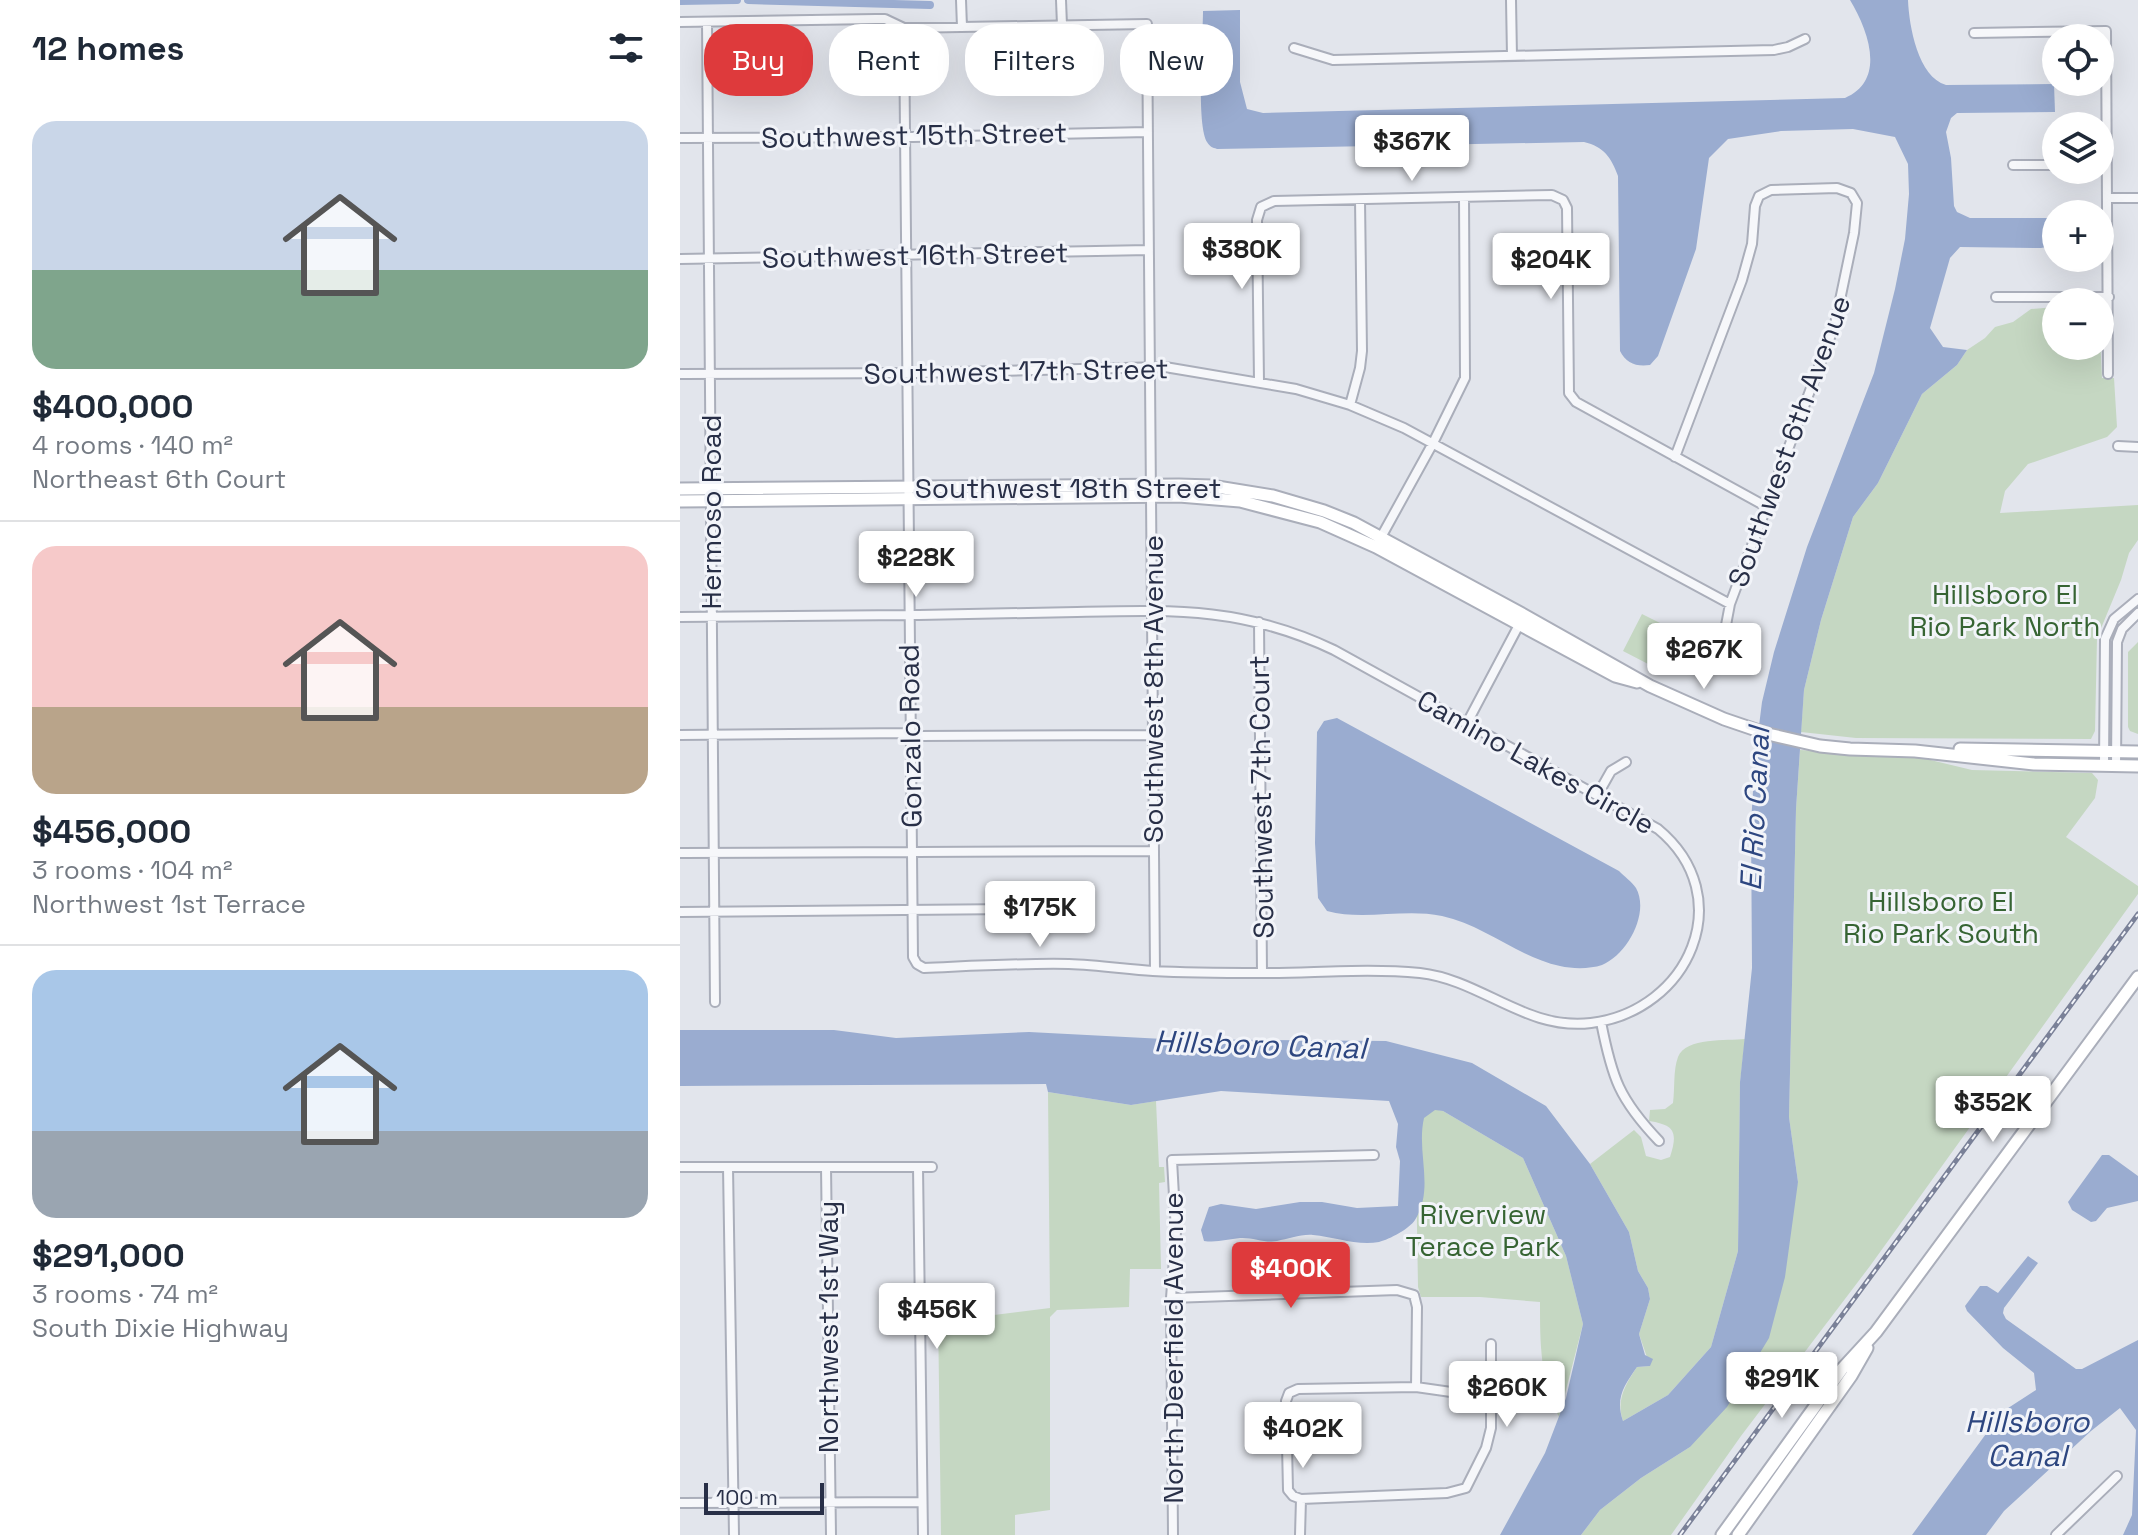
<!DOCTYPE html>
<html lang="en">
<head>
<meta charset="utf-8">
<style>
  :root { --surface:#fff; --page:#f6f6f7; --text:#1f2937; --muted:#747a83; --line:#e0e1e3; --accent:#de3a3c }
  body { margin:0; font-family:"Space Grotesk",sans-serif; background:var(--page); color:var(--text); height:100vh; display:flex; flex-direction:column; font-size:30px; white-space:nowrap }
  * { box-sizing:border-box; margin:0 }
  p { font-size:26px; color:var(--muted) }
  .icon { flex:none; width:44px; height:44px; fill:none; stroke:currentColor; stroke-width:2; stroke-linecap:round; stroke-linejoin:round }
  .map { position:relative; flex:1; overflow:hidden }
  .sheet { display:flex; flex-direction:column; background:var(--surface); width:680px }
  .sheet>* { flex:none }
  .top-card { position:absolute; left:24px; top:24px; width:760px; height:72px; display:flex; gap:16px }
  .controls { position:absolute; left:1362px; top:24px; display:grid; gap:16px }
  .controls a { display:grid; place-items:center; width:72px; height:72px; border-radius:50%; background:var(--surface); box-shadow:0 8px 32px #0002; font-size:40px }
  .scale { position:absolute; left:24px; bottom:20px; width:120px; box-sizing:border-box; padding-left:8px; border:4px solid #282f47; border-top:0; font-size:22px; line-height:28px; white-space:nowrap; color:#282f47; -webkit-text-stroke:6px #f2f4f9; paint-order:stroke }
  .price { position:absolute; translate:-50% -68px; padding:0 18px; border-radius:8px; background:#fff; color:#222; font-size:26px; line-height:52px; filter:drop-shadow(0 2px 4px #0008) }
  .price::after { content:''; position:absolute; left:50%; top:48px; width:24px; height:18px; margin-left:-12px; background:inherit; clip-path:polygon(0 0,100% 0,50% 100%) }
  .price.current { background:var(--accent); color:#fff }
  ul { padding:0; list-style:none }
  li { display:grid; align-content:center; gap:16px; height:424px; padding:0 32px }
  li+li { border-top:2px solid var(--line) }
  li span { display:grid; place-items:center; height:248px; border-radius:24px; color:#555 }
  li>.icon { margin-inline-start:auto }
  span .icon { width:144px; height:144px; fill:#fffc; stroke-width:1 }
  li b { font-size:34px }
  h2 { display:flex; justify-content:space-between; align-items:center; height:96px; padding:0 32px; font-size:34px }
  .tag { padding:0 28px; border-radius:32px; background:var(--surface); box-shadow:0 8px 32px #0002; font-size:28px; line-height:72px }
  .tag.current { background:var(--accent); color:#fff }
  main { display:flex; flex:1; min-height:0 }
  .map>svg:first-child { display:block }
  .green { fill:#c5d7c2 }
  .water { fill:#9aacd0 }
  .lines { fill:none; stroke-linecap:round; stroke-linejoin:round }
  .canal { stroke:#9aacd0; stroke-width:8 }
  .street-casing { stroke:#aaaeba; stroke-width:12 }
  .secondary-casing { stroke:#aaaeba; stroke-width:15 }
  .street { stroke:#f6f7fa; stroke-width:8 }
  .secondary { stroke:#fff; stroke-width:11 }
  .rail-casing { stroke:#7a8198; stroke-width:5 }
  .rail { stroke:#f2f4f9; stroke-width:2; stroke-dasharray:6; stroke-linecap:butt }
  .labels { text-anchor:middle; stroke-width:6; stroke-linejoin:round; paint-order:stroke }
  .street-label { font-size:28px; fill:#282f47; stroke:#f2f4f9 }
  .park-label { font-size:28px; fill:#366433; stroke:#f2f4f9 }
  .water-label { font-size:30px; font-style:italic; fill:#2d4680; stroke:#f2f4f9 }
</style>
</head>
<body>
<main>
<section class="sheet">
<h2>12 homes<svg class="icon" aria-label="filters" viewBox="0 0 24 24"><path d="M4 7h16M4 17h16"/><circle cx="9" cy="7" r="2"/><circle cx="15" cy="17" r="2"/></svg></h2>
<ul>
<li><span style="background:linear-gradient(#c9d6e8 60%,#7fa58c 0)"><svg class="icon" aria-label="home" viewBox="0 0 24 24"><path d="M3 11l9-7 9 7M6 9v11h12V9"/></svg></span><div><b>$400,000</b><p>4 rooms · 140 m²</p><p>Northeast 6th Court</p></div></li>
<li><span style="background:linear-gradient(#f6c9c9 65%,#b9a48a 0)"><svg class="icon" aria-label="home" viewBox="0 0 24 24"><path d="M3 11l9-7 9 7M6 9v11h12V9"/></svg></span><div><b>$456,000</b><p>3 rooms · 104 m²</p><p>Northwest 1st Terrace</p></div></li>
<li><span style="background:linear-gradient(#a9c7e8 65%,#9aa5b1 0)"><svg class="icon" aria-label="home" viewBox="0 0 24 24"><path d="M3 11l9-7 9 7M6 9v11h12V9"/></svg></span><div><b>$291,000</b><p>3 rooms · 74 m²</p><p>South Dixie Highway</p></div></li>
</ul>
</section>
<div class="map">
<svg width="1458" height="1535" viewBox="0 0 1458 1535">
  <rect width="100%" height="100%" fill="#e2e5ec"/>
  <path class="green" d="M1376 307V346H1420V337L1422 378H1434L1437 427 1427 437 1348 464 1325 491 1320 513 1458 505V540L1449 553 1441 580 1417 638 1415 731 1411 739 1176 738 1121 732 1124 690 1141 620 1173 517 1198 483 1242 394 1277 365 1287 350 1305 338 1315 327 1333 322 1351 309Z
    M962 614 990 628 970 665 943 651Z
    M1458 642V734L1450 731 1448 727V652Z
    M1120 750 1238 757 1292 770 1412 773 1418 780 1415 798 1386 837 1458 886V894L1190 1266 1061 1436 991 1535H901L920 1510 961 1478 1010 1447 1118 1182 1109 1117 1116 809Z
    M1065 1039 1060 1082 1058 1251 1031 1347 988 1395 943 1421C936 1400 945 1385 957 1367L970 1366 959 1334 970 1299 968 1288 958 1271 949 1232 910 1164 954 1130 961 1137 966 1156 981 1160 990 1157C998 1132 995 1125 969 1121L970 1110 985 1109 993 1103C995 1089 993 1070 998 1057 1006 1037 1047 1041 1065 1039Z
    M368 1092 451 1105 476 1101 479 1167H484L485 1182 479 1183 481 1269H450L449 1307 377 1310 370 1317V1510L335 1515V1535H261L258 1311 314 1315 370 1308Z
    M735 1105 763 1111 843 1158 886 1256 903 1324 879 1417C860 1380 860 1343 860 1302L800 1297H741L738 1287Z"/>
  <path class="water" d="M1170 0H1228C1229 26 1238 77 1266 85L1374 84 1375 112 1277 113 1271 118 1266 132 1271 158 1274 206 1277 212 1290 218H1375L1376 245 1361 248 1280 247 1270 258 1250 328 1263 347 1287 350 1277 365 1242 394 1198 483 1173 517 1141 620 1124 690 1116 809 1109 1117 1118 1182 1105 1277 1089 1338 1047 1407 1010 1447 961 1478 920 1510 901 1535H820L865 1453 886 1398 903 1324 886 1256 843 1158 763 1111 755 1110 744 1118C736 1153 755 1188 735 1220 729 1229 710 1239 699 1242 677 1246 655 1237 633 1235 621 1234 608 1239 597 1241 584 1243 572 1237 560 1238 548 1239 537 1243 524 1241L521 1230 529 1207 541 1204 576 1209 620 1202H642L677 1208 718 1206 720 1161 716 1147 718 1124 709 1101 541 1091 451 1105 368 1092 366 1084 0 1086V1030H154L216 1038 349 1032 484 1039 706 1041 792 1063 866 1106 910 1164 949 1232 958 1271 968 1288 970 1299 959 1334 965 1355 973 1359 970 1366 957 1367C944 1386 935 1398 943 1421L988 1395 1031 1347 1058 1251 1060 1082 1072 968 1071 824 1075 758 1082 702 1094 652 1127 547 1194 373 1215 289 1225 239 1229 194 1228 164 1215 137 1173 129 1101 131 1048 139 1029 158 1016 249 978 356 970 365C956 367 946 363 940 351L938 176C931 157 924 147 904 142L537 149C532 147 531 148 527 142 516 124 523 36 523 11L560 10V82L567 109 583 113 1165 98C1207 80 1188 30 1170 0Z
    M657 718 939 871C944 876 952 882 956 888 970 913 947 955 922 965 910 969 893 969 880 966 838 957 804 925 762 916 724 908 684 921 647 911L638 898 635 843 637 732 644 721Z
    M1422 1155H1429L1458 1176V1201L1427 1208 1416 1221 1411 1222 1392 1210 1388 1202Z
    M1348 1256 1358 1263 1324 1308 1323 1313 1326 1319 1396 1369H1402L1458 1340V1535H1443L1452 1515 1456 1430 1440 1408 1411 1431 1324 1511 1306 1535H1232L1322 1412 1356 1390 1354 1373 1323 1348 1287 1311 1285 1306 1300 1286H1307L1318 1293Z"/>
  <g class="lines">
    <path class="canal" d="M68 0 250 5
      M0 1 57 0"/>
    <defs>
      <path id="street" d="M281 0 282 27
        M381 0 382 25
        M831 0 832 56
        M0 22 196 19H205L224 28 467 24 475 971
        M27 22 35 1002
        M1294 33 1426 31 1428 374
        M614 48 653 60 1094 50 1108 47 1125 39
        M0 138 233 137 468 132
        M1333 165H1376
        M1429 198H1458
        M0 259 469 250
        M1316 297H1429
        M0 374 236 373 485 367 616 389 670 405 724 428 1050 604
        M579 381 577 220 581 207 594 201 872 195 883 200 887 208 889 393 896 402 1087 507
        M670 405 680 368 682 351 680 200
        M1438 446 1458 447
        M995 457 1062 280 1072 244 1075 206 1079 196 1091 190 1157 188 1171 193 1177 203 1174 233 1155 324 1050 604 1043 641
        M700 539 753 443 785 378 784 197
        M0 617 228 615H239C292 614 345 613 397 612 494 610 564 607 654 650L978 829C1060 897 1009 1011 911 1023 846 1031 802 980 740 973 688 968 634 973 582 973 546 973 510 973 473 971 445 969 417 965 389 964 341 963 292 966 244 968L237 964 233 957 224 28
        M579 622 582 973
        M787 723 841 621
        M0 735 230 733 240 736 473 735
        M1424 765 1425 639 1434 619 1458 599
        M1436 766 1437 642 1442 629 1458 613
        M918 794 931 771 946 762
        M0 853 474 851
        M0 912 335 909
        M921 1022C932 1078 939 1099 979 1141
        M0 1167H252
        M48 1167 54 1535
        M146 1167 151 1535
        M238 1167 243 1535
        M491 1298 717 1290 734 1295 737 1307 736 1387
        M621 1499 767 1493 786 1488 806 1448 811 1428V1344
        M0 1503 242 1502
        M493 1535 491 1298 496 1232 492 1160 694 1155
        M620 1535 621 1499 613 1496 608 1490 606 1401 609 1393 618 1389 736 1387 813 1398
        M1376 1535 1437 1476"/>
      <path id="secondary" d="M0 489 499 485 531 486 593 496 644 511 674 523 844 615 970 686 1044 719 1088 734 1140 746 1170 749 1235 751 1354 764 1458 766
        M0 501 499 496 560 501 640 522 696 547 935 676 957 682
        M1280 749 1458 752
        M1042 1535 1162 1369 1196 1332 1458 977
        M1058 1535 1171 1376 1187 1348"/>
    </defs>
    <use href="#street" class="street-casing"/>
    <use href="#secondary" class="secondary-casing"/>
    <use href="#street" class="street"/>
    <use href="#secondary" class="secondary"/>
    <defs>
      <path id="rail" d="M1000 1535 1458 914"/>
    </defs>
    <use href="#rail" class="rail-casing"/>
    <use href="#rail" class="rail"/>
  </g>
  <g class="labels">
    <g class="street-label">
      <text transform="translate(234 135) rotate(-1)" y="10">Southwest 15th Street</text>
      <text transform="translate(235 255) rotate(-1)" y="10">Southwest 16th Street</text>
      <text transform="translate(336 371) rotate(-1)" y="10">Southwest 17th Street</text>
      <text transform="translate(1109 441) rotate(-70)" y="10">Southwest 6th Avenue</text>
      <text x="388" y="498">Southwest 18th Street</text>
      <text transform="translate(31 512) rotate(-90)" y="10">Hermoso Road</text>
      <text transform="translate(473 689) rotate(-90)" y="10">Southwest 8th Avenue</text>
      <text transform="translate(230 736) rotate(-91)" y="10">Gonzalo Road</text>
      <text transform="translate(856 762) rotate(29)" y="10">Camino Lakes Circle</text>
      <text transform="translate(581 797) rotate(-91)" y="10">Southwest 7th Court</text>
      <text transform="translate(148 1327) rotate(-90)" y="10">Northwest 1st Way</text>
      <text transform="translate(493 1348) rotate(-90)" y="10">North Deerfield Avenue</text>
    </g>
    <g class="park-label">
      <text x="1325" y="604">Hillsboro El<tspan x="1325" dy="32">Rio Park North</tspan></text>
      <text x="1261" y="911">Hillsboro El<tspan x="1261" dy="32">Rio Park South</tspan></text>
      <text x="803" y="1224">Riverview<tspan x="803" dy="32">Terace Park</tspan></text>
    </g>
    <g class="water-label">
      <text transform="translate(1075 809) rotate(-87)" y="10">El Rio Canal</text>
      <text transform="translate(580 1045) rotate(2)" y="10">Hillsboro Canal</text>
      <text x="1347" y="1432">Hillsboro<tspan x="1347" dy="34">Canal</tspan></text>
    </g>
  </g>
</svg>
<div class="controls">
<a><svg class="icon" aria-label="locate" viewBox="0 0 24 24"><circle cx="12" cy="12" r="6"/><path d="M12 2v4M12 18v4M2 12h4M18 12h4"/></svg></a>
<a><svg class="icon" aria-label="layers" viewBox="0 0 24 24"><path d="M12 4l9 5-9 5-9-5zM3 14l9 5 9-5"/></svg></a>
<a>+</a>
<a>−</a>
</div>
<div class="scale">100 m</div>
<b class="price" style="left:732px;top:183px">$367K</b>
<b class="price" style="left:562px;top:291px">$380K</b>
<b class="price" style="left:871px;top:301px">$204K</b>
<b class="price" style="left:236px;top:599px">$228K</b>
<b class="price" style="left:1024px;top:691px">$267K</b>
<b class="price" style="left:360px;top:949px">$175K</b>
<b class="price" style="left:1313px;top:1144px">$352K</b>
<b class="price current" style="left:611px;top:1310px">$400K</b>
<b class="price" style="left:257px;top:1351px">$456K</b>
<b class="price" style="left:1102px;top:1420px">$291K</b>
<b class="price" style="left:827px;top:1429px">$260K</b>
<b class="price" style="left:623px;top:1470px">$402K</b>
<div class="top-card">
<a class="tag current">Buy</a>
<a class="tag">Rent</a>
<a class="tag">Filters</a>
<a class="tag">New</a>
</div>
</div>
</main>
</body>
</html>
